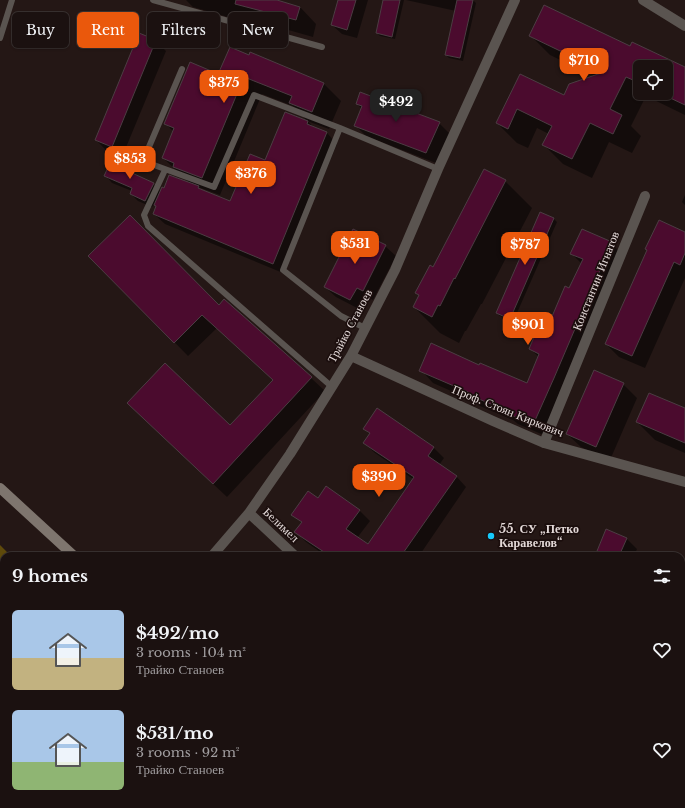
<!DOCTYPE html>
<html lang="en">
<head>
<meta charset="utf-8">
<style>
  :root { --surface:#1b1110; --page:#241a19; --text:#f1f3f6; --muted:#a09d9f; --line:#393130; --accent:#ea580c }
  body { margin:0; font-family:"Libre Baskerville",serif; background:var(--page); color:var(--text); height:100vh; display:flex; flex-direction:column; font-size:15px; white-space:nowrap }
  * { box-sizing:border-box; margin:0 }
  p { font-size:13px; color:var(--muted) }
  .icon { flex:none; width:22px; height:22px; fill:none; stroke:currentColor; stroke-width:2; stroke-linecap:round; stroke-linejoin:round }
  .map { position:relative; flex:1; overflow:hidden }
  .drawer { position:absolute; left:0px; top:552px; width:685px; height:256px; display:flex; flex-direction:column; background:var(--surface); border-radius:12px 12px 0 0; box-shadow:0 1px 3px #0004,0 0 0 1px var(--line) }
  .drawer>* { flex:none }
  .guide { position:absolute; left:12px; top:12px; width:400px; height:36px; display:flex; gap:8px }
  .buttons { position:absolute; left:633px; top:60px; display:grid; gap:8px }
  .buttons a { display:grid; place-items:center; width:40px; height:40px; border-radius:6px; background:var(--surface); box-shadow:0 1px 3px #0004,0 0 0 1px var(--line); font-size:20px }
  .price { position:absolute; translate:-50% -34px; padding:0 9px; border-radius:8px; background:var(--accent); color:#fff; font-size:13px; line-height:26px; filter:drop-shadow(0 1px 2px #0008) }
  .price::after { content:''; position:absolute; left:50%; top:24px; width:12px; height:9px; margin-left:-6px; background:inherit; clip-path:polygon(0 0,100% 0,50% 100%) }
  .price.current { background:#222; color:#fff }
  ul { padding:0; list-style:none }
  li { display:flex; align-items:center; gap:12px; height:100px; padding:0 12px }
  li span { display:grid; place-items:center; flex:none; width:112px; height:80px; border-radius:6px; color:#555 }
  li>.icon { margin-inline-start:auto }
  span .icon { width:48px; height:48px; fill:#fffc; stroke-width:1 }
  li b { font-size:17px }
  h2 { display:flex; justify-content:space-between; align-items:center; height:48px; padding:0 12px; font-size:17px }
  .tag { padding:0 14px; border-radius:6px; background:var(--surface); box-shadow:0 1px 3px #0004,0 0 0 1px var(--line); font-size:14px; line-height:36px }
  .tag.current { background:var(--accent); color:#fff }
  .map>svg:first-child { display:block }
  .forest { fill:url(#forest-firs) }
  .shadow { fill:#0007; fill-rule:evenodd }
  .building { fill:#4b0b2e; stroke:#4c3d43 }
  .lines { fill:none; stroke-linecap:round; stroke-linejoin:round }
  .lane { stroke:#5a5450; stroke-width:6 }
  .street { stroke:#5a5450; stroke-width:10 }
  .secondary { stroke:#7e756e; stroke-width:10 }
  .poi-dot { fill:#16cafb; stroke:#1b0e0d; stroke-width:1.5 }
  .labels { text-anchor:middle; stroke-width:3.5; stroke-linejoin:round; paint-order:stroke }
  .street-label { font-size:12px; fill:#e3d9d8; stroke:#1b0e0d }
  .poi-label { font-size:12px; font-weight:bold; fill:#e3d9d8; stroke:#1b0e0d; text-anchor:start }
</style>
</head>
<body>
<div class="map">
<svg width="685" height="808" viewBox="0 0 685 808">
  <defs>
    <pattern id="forest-firs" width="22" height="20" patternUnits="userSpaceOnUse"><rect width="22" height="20" fill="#5f4a0b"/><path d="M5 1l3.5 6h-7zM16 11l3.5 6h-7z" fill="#76642e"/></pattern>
  </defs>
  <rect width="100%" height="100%" fill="#241715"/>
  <path class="forest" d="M0 545 11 556H4V644L0 640Z"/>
  <path class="shadow" d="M186 0H273L300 7 316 24 313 37 243 17 242 21 193 7Z
    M339 0H368L357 38 342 34 332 25Z
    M384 0H404L395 39 380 36 377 33Z
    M406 0H473L476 3 463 61 449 58 446 55 456 11Z
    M531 36 630 48 685 68V115L646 96 631 126 641 136 632 153 609 142 592 178 563 164 544 145 549 134 537 128 528 148 517 143 497 123 520 75 564 96 594 76 550 55ZM640 67H666V93H640Z
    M155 40 166 51 122 157 106 150 96 140Z
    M217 74 324 84 341 101 329 129 307 121 293 106 262 94 220 195 198 187 202 190 231 202 266 161 308 121 314 128 327 133 337 144 283 273 165 224 154 214 157 207 154 204 152 207 138 201 131 194 132 191 112 183 106 176 132 172 137 177 153 184 161 192 164 189 192 185 163 158 174 132 165 123Z
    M357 104 439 123 450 134 436 163 366 136 356 126 362 109Z
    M484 170 505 181 532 208 482 304H481L466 331H465L459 343 440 333 414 307 420 296 417 293 434 269Z
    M685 195V205L682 202Z
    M540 213 554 219 557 222 513 322 500 316 497 313Z
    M685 233V278L645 368 619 357 606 344 648 251Z
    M611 243 624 256 546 436 518 424 513 420 480 406 476 402 433 383 421 370 480 366 527 384 539 357 530 349 545 334 582 264 572 254Z
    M385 246 396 256 373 300 367 297 361 310 336 297 325 287Z
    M90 256 219 306 311 378 325 391 227 497 142 417 230 426 274 380 217 328 188 356Z
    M623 384 637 398 610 460 581 447 567 434Z
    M378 409 434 448 444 458 439 465 456 476 466 487 419 556H326L306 542 296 532 302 523 293 514 359 510 370 521 357 538 368 545 413 479 375 453 364 443 370 434 364 429Z
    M685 409V453L655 440 637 422Z
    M626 538 637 549 634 556H596Z
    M243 551 249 556H238Z
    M4 792V804H66L62 808H0V796Z
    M69 804H123L127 808H69L67 806Z
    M169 804H250L247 808H173Z
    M393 804H437L441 808H397Z
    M506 804H540L547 808H504Z"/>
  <path class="building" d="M236 0H277L300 7 296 20 235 4Z
    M338 0H356L347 30 331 25Z
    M383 0H400L392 37 376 33Z
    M457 0H473L460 58 445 55Z
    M544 5 630 46 632 42 685 67V105L666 96V67H640V83L626 77 610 109 622 115 613 134 590 123 572 159 542 145 552 126 517 109 508 129 496 123 520 74 564 95 569 84 604 72 529 36Z
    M139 33 156 40 112 147 95 140Z
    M230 47 249 55 250 52 324 83 312 112 289 103 292 96 244 77 202 178 173 167 174 163 162 158 174 128 164 124 190 62 216 73 217 71 219 72Z
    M360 92 440 122 426 153 354 126 362 106 356 104Z
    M285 112 308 121 307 124 327 132 273 264 153 214 156 206 154 205 162 187 164 188 169 175 199 186 198 188 230 201 250 154 265 160Z
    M111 161 133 171 132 173 154 183 145 201 130 194 132 188 104 176Z
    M484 169 506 180 455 279 454 278 440 306 438 305 432 317 413 307 419 295 415 293 430 265 433 267Z
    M540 212 554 218 510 319 496 313Z
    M130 215 219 305 224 299 312 377 213 484 127 403 165 363 230 425 273 380 202 315 174 343 88 256Z
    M659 220 685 232V253L680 265 674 262 632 356 605 344 647 250 645 249Z
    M353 229 386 245 363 291 357 288 350 300 324 287Z
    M582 229 612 242 554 378 533 425 504 412 505 410 467 394 468 392 419 371 431 343 479 365 480 363 527 383 539 354 529 349 537 330 545 333 565 286 569 288 583 259 570 254Z
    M594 370 624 383 596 447 566 434Z
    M649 393 685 408V443L636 422Z
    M377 408 434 447 428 456 457 476 401 556H330L294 532 302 522 291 515 308 491 318 498 326 486 360 510 346 529 368 544 414 477 363 443 370 433 363 429Z
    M606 529 627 538 619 556H595Z"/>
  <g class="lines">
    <path class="lane" d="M153 0 322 47
      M0 38 12 0
      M182 69 143 161 214 187 254 95 340 128 438 169
      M340 128 283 270 341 316 365 328
      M165 170 144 215 148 226 331 386"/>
    <path class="street" d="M643 0 685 26
      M351 356 493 421 544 443 685 482
      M544 443 645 196
      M249 513 295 556
      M212 556 249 513 290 454 351 356 395 270 438 169 515 0
      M0 654 4 659
      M681 738 685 730
      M139 804 144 808
      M608 804 615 808
      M37 808 41 804
      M646 808 648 804"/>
    <path class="secondary" d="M0 488 74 556
      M330 804 334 808"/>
  </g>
  <circle class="poi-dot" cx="491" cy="536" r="4"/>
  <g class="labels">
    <g class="street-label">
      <text transform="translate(596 281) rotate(-68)" y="4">Константин Игнатов</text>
      <text transform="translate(350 326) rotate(-62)" y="4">Трайко Станоев</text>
      <text transform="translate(508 411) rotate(22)" y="4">Проф. Стоян Киркович</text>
      <text transform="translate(281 525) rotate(43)" y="4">Белимел</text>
    </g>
    <g class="poi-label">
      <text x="499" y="533">55. СУ „Петко<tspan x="499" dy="14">Каравелов“</tspan></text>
    </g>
  </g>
</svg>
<div class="buttons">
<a><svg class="icon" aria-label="locate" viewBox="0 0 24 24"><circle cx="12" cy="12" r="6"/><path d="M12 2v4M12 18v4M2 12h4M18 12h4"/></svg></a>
</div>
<b class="price" style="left:584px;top:82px">$710</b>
<b class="price" style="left:224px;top:104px">$375</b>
<b class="price current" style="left:396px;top:123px">$492</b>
<b class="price" style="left:130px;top:180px">$853</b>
<b class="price" style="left:251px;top:195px">$376</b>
<b class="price" style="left:355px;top:265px">$531</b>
<b class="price" style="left:525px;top:266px">$787</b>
<b class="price" style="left:528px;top:346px">$901</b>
<b class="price" style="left:379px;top:498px">$390</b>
<div class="guide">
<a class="tag">Buy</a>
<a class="tag current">Rent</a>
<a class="tag">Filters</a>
<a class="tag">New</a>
</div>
<section class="drawer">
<h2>9 homes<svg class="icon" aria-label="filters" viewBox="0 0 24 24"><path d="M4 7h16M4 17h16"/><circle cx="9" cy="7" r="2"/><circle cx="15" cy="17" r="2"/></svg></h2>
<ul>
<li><span style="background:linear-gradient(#a9c7e8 60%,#c2b280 0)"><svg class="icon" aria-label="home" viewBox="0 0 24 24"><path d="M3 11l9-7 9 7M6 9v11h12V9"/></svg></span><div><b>$492/mo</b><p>3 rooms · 104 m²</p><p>Трайко Станоев</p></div><svg class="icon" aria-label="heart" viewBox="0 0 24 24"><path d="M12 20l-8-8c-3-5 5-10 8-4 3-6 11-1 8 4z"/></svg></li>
<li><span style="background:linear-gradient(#a9c7e8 65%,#8fb573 0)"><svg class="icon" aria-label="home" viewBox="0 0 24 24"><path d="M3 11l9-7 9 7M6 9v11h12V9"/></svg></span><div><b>$531/mo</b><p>3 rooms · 92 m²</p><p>Трайко Станоев</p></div><svg class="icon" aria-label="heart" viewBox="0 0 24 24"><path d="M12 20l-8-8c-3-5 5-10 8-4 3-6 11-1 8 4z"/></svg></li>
</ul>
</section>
</div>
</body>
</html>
